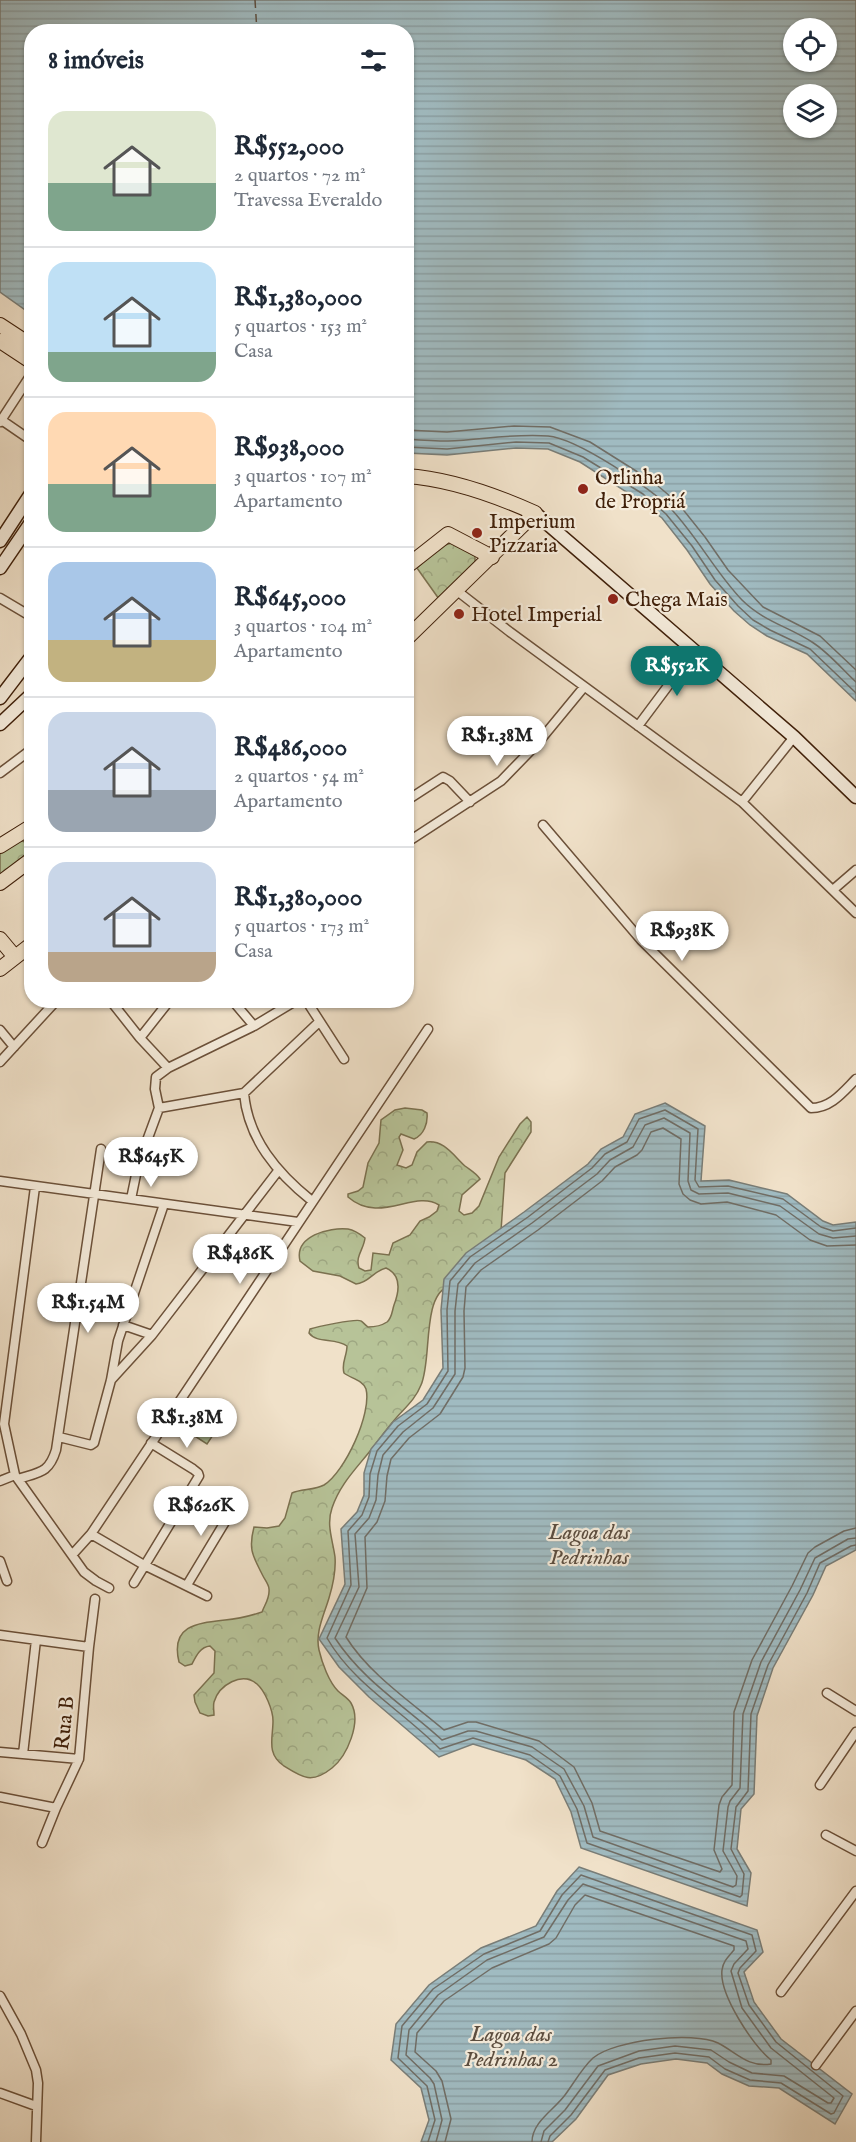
<!DOCTYPE html>
<html lang="pt">
<head>
<meta charset="utf-8">
<style>
  :root { --surface:#fff; --page:#f6f6f7; --text:#1f2937; --muted:#747a83; --line:#e0e1e3; --accent:#0f766e }
  body { margin:0; font-family:"IM FELL English",serif; background:var(--page); color:var(--text); height:100vh; display:flex; flex-direction:column; font-size:22px; white-space:nowrap }
  * { box-sizing:border-box; margin:0 }
  p { font-size:20px; color:var(--muted) }
  .icon { flex:none; width:33px; height:33px; fill:none; stroke:currentColor; stroke-width:2; stroke-linecap:round; stroke-linejoin:round }
  .map { position:relative; flex:1; overflow:hidden }
  .panel { position:absolute; left:24px; top:24px; width:390px; height:984px; display:flex; flex-direction:column; background:var(--surface); border-radius:24px; box-shadow:0 2px 4px #0004 }
  .panel>* { flex:none }
  .fabs { position:absolute; left:783px; top:18px; display:grid; gap:12px }
  .fabs a { display:grid; place-items:center; width:54px; height:54px; border-radius:50%; background:var(--surface); box-shadow:0 2px 4px #0004; font-size:30px }
  .price { position:absolute; translate:-50% -51px; padding:0 14px; border-radius:21px; background:#fff; color:#222; font-size:20px; line-height:39px; filter:drop-shadow(0 2px 3px #0008) }
  .price::after { content:''; position:absolute; left:50%; top:36px; width:18px; height:14px; margin-left:-9px; background:inherit; clip-path:polygon(0 0,100% 0,50% 100%) }
  .price.active { background:var(--accent); color:#fff }
  ul { padding:0; list-style:none }
  li { display:flex; align-items:center; gap:18px; height:150px; padding:0 24px }
  li+li { border-top:2px solid var(--line) }
  li span { display:grid; place-items:center; flex:none; width:168px; height:120px; border-radius:18px; color:#555 }
  li>.icon { margin-inline-start:auto }
  span .icon { width:72px; height:72px; fill:#fffc; stroke-width:1 }
  li b { font-size:26px }
  h2 { display:flex; justify-content:space-between; align-items:center; height:72px; padding:0 24px; font-size:26px }
  .map>svg:first-child { display:block }
  .forest { fill:url(#forest-crowns); stroke:#7b7150; stroke-width:1.5 }
  .pitch { fill:#b7c398; stroke:#7b7150; stroke-width:1.5 }
  .water { fill:url(#water-rules); stroke:#797d77; stroke-width:1.5; fill-rule:evenodd }
  .lines { fill:none; stroke-linecap:round; stroke-linejoin:round }
  .shore { stroke:#706d65; stroke-width:1.5 }
  .ferry { stroke:#5c4e40; stroke-width:1.5; stroke-dasharray:8 6; stroke-linecap:butt }
  .street-casing { stroke:#6b5039; stroke-width:11 }
  .secondary-casing { stroke:#3f1f09; stroke-width:15 }
  .primary-casing { stroke:#3f1f09; stroke-width:16 }
  .street { stroke:#f5ecdc; stroke-width:8 }
  .secondary { stroke:#f5ecdc; stroke-width:12 }
  .primary { stroke:#f0e1c9; stroke-width:14 }
  .poi-dot { fill:#8f2418; stroke:#f5ecdc; stroke-width:2 }
  .labels { text-anchor:middle; stroke-width:4.5; stroke-linejoin:round; paint-order:stroke }
  .poi-label { font-size:21px; fill:#3f1f09; stroke:#f5ecdc; text-anchor:start }
  .street-label { font-size:21px; fill:#3f1f09; stroke:#f5ecdc }
  .water-label { font-size:22px; font-style:italic; fill:#5c4e40; stroke:#f5ecdc }
</style>
</head>
<body>
<div class="map">
<svg width="856" height="2142" viewBox="0 0 856 2142">
  <defs>
    <pattern id="forest-crowns" width="20" height="18" patternUnits="userSpaceOnUse" patternTransform="scale(1.5)"><rect width="20" height="18" fill="#b7c398"/><path d="M2 6a3 3 0 1 1 6 0M12 15a3 3 0 1 1 6 0" fill="none" stroke="#9ea782"/></pattern>
    <pattern id="water-rules" width="6" height="5" patternUnits="userSpaceOnUse" patternTransform="scale(1.5)"><rect width="6" height="5" fill="#a0bbc1"/><path d="M0 2.5h6" fill="none" stroke="#8ba0a4"/></pattern>
  </defs>
  <rect width="100%" height="100%" fill="#f0e1c9"/>
  <filter id="stains"><feTurbulence type="fractalNoise" baseFrequency=".00333" numOctaves="4"/><feColorMatrix values="0 0 0 0 .2 0 0 0 0 .09 0 0 0 0 .02 0 0 0 .5 -.17"/></filter>
  <radialGradient id="worn" r=".72"><stop offset=".6" stop-color="#630" stop-opacity="0"/><stop offset="1" stop-color="#630" stop-opacity=".3"/></radialGradient>
  <path class="forest" d="M452 543 475 556V562L472 567 439 599 417 568 441 546Z
    M18 839 27 843 28 855 0 877V850Z
    M405 1108 422 1110 427 1113C428 1123 424 1135 414 1139L401 1134 399 1137 403 1150 397 1165 406 1168 412 1165 417 1152 427 1142C444 1140 453 1155 465 1166 470 1170 476 1173 480 1179L462 1195 459 1211 464 1215 472 1213 479 1206 499 1157 520 1124 527 1117 531 1122V1132L505 1173 501 1231 447 1287C422 1298 432 1361 421 1385 416 1398 407 1406 397 1417 386 1429 377 1443 366 1456 352 1473 339 1487 332 1508 326 1525 333 1541 335 1557 336 1571 333 1585 329 1598 324 1615 315 1632 319 1650 322 1663 329 1682 338 1691 342 1695 348 1698 351 1703 362 1722 347 1756 332 1768 312 1784 303 1778 284 1766 266 1754 273 1738 273 1721 273 1710 265 1691 257 1684 242 1671 219 1685 214 1702 213 1706 214 1711 214 1715L208 1716 200 1713 195 1702 194 1695 214 1673 215 1651 210 1646C200 1647 196 1656 192 1664L185 1666 179 1662C170 1625 198 1623 225 1620 238 1619 250 1616 262 1612 265 1604 270 1598 269 1589 269 1585 265 1580 263 1576 253 1556 248 1550 254 1527L267 1528 279 1526 285 1518 292 1493C301 1489 315 1490 324 1485 345 1472 372 1413 366 1389 363 1380 350 1378 344 1373 341 1363 347 1356 347 1346 335 1337 317 1344 309 1333L310 1329C316 1327 357 1318 361 1321 363 1322 365 1325 368 1327 375 1327 381 1326 387 1322 392 1318 392 1311 394 1305 399 1292 402 1275 386 1268 373 1271 369 1283 356 1284L340 1276 313 1271 300 1261C294 1236 329 1227 348 1229 354 1230 360 1234 365 1238 364 1249 355 1256 359 1268L365 1271 371 1270 373 1253 389 1255 393 1243 410 1235 420 1221 429 1217 437 1211 439 1205C414 1189 380 1225 348 1197V1194L358 1191 363 1187 368 1163 379 1143 381 1120 395 1110Z"/>
  <path class="pitch" d="M206 1409 223 1420 207 1444 190 1433Z"/>
  <path class="water" d="M0 0H856V701L807 654 767 636 750 625 734 611 710 584 687 550 662 518 639 500 580 462 548 449 516 448 447 455 407 453 406 32H32L31 314 0 292ZM826 28V62H794V28ZM826 94V128H794V94Z
    M665 1103 705 1126 701 1181 729 1180 787 1194 823 1221 833 1225 856 1222V1550L826 1566 813 1595 773 1668 757 1716 754 1794 741 1809 737 1849 751 1873 747 1906 581 1848 571 1812 555 1779 526 1760 473 1744 439 1757 369 1697 339 1667 319 1639 345 1584 341 1529 357 1512 364 1495V1473L371 1449 393 1422 423 1400 443 1368 441 1310 444 1279 466 1253 524 1212 588 1164 601 1149 623 1137 635 1114Z
    M579 1867 757 1930 763 1952 744 1972 754 2002 781 2039 852 2094 835 2124 779 2088 749 2086 722 2074 707 2063 676 2059 641 2064 608 2075 576 2119 552 2142H421L429 2120 421 2088 391 2060 396 2024 429 1985 481 1948 536 1926 557 1891Z"/>
  <g class="lines">
    <path class="shore" d="M406 430 447 432 514 426 550 427 590 442 652 481 677 502 705 537 728 570 763 607 820 636 856 670
      M406 439C420 440 434 441 448 441 481 440 514 433 548 436 576 438 653 489 672 510 698 538 716 573 742 600 763 621 789 627 812 642 828 652 842 669 856 682
      M406 447 447 449 516 442 549 443 583 457 643 494 666 514 692 546 715 580 738 606 753 620 770 630 810 649 856 693
      M856 1228 833 1231 821 1227 783 1199 728 1186 699 1187 695 1180 698 1129 665 1110 639 1119 627 1142 605 1154 592 1168 528 1217 470 1257 450 1281 447 1310 448 1371 427 1404 398 1426 377 1451 370 1474 369 1497 362 1515 348 1531 351 1585 327 1638C354 1685 403 1711 440 1749L473 1738 530 1755 560 1776 577 1809 587 1843 740 1897 742 1895 744 1874 731 1849 736 1807 748 1791 751 1714 768 1665 807 1593 820 1563 851 1546 856 1545
      M856 1236 833 1238 819 1234 780 1206 728 1193 699 1194 691 1190 688 1181 690 1133 664 1118 645 1125 633 1147 610 1160 597 1174 532 1223 475 1263 458 1284 455 1311V1374L433 1408 403 1432 383 1455 378 1475 376 1500 369 1518 355 1534 359 1587 335 1638C362 1680 406 1707 442 1740L468 1731H476L532 1747 564 1769 584 1806 593 1837 733 1887 736 1885 737 1876 723 1851 728 1807 730 1801 740 1788 743 1714 761 1662 800 1590 815 1558 848 1539 856 1538
      M856 1245 827 1246 810 1240 776 1215 727 1202 701 1204 690 1200 683 1194 679 1184 681 1139 663 1128 651 1132 642 1150 637 1155 615 1167 602 1181 538 1230 481 1270 466 1287 464 1311 465 1368 463 1377 440 1414 409 1438 391 1459 387 1476 385 1501 377 1522 365 1537 367 1588 346 1637C369 1674 411 1702 444 1730L468 1722H476L539 1741 574 1767 592 1803 600 1831 720 1872 722 1869 714 1850 719 1805 722 1797 732 1785 734 1712 752 1660 792 1586 808 1553 815 1547 844 1531 856 1528
      M428 2142 435 2120 427 2086 398 2058 402 2026 433 1989 484 1954 540 1931 562 1895 581 1875 752 1935 756 1951 740 1968 738 1973 749 2005 776 2042 843 2096 834 2113 831 2114 781 2083 750 2080 725 2069 709 2057 675 2053 639 2058 605 2070 571 2115 550 2136 548 2142
      M436 2142 442 2120 434 2084 430 2078 406 2055 409 2030 438 1995 487 1960 544 1937 568 1900 583 1884 746 1941 748 1949 734 1964 731 1971 742 2008 771 2048 834 2098 831 2103H828L784 2076 752 2073 729 2062 711 2050 675 2046 639 2051 598 2066 565 2110 544 2131 541 2142
      M445 2142 451 2119 442 2081 436 2071 415 2052 417 2033 444 2001 492 1968 549 1944 556 1938 575 1905 585 1895 734 1946V1950C729 1956 723 1961 722 1970 719 1995 753 2045 771 2060V2064C748 2068 736 2052 718 2043 693 2031 614 2040 593 2058 582 2068 574 2083 565 2095 554 2110 532 2122 532 2142"/>
    <path class="ferry" d="M255 0 257 32"/>
    <defs>
      <path id="street" d="M0 419 32 441
        M0 422 32 373
        M456 590 510 632 742 802 856 913
        M0 598 32 617
        M638 726 694 651
        M0 773 32 749
        M406 801 443 777 450 781 470 802
        M742 802 794 737
        M543 825 641 940 811 1108C831 1108 843 1092 856 1079
        M406 843 501 781 537 744 584 687
        M834 889 856 870
        M110 1000 140 1038 168 1068
        M232 1000 254 1026
        M306 1000 344 1059
        M0 1030 14 1047
        M140 1038 170 1000
        M0 1062 57 1000
        M244 1093C248 1139 277 1173 312 1201
        M159 1108 244 1093 319 1022
        M0 1181 298 1222
        M35 1187 4 1424 15 1475 84 1572 96 1581 109 1588
        M131 1199 138 1165 159 1108 155 1089 156 1077 168 1068 254 1026 297 1000
        M123 1325 152 1335
        M111 1380 152 1335 278 1171
        M59 1437 91 1445 94 1443 111 1380 118 1341 164 1204
        M18 1479C40 1472 49 1473 56 1450L101 1149
        M0 1481 15 1475
        M91 1534 144 1565 207 1596
        M72 1555 91 1534 428 1029
        M0 1561 7 1581
        M134 1583 199 1476 198 1473 193 1469 151 1443
        M187 1585 237 1502
        M0 1635 89 1647
        M827 1693 856 1711
        M0 1752 79 1759
        M23 1754 36 1640
        M820 1785 856 1732
        M0 1797 56 1808
        M826 1835 856 1851
        M42 1843 56 1808 79 1759 89 1647 95 1599
        M781 1992 856 1891
        M0 1996 21 2034 36 2070 38 2083 36 2142
        M816 2065 856 2011
        M0 2093 36 2106"/>
      <path id="secondary" d="M535 513 794 737 856 797
        M0 541 32 492
        M0 568 32 521
        M0 698 32 656
        M0 724 32 694"/>
      <path id="primary" d="M0 325 32 346
        M0 341 32 362
        M406 476C451 479 495 495 535 513L406 639
        M406 567 448 534 492 557
        M0 846 32 826
        M0 883 32 859
        M0 939 15 957
        M0 969 32 944"/>
    </defs>
    <use href="#street" class="street-casing"/>
    <use href="#secondary" class="secondary-casing"/>
    <use href="#primary" class="primary-casing"/>
    <use href="#street" class="street"/>
    <use href="#secondary" class="secondary"/>
    <use href="#primary" class="primary"/>
  </g>
  <g class="poi-dot">
    <circle cx="583" cy="489" r="6"/>
    <circle cx="477" cy="533" r="6"/>
    <circle cx="613" cy="599" r="6"/>
    <circle cx="459" cy="614" r="6"/>
  </g>
  <g class="labels">
    <g class="poi-label">
      <text x="595" y="484">Orlinha<tspan x="595" dy="24">de Propriá</tspan></text>
      <text x="489" y="528">Imperium<tspan x="489" dy="24">Pizzaria</tspan></text>
      <text x="625" y="606">Chega Mais</text>
      <text x="471" y="621">Hotel Imperial</text>
    </g>
    <g class="street-label">
      <text transform="translate(64 1723) rotate(-84)" y="7">Rua B</text>
    </g>
    <g class="water-label">
      <text x="589" y="1539">Lagoa das<tspan x="589" dy="25">Pedrinhas</tspan></text>
      <text x="511" y="2041">Lagoa das<tspan x="511" dy="25">Pedrinhas 2</tspan></text>
    </g>
  </g>
  <rect width="100%" height="100%" filter="url(#stains)"/>
  <rect width="100%" height="100%" fill="url(#worn)"/>
</svg>
<div class="fabs">
<a><svg class="icon" aria-label="locate" viewBox="0 0 24 24"><circle cx="12" cy="12" r="6"/><path d="M12 2v4M12 18v4M2 12h4M18 12h4"/></svg></a>
<a><svg class="icon" aria-label="layers" viewBox="0 0 24 24"><path d="M12 4l9 5-9 5-9-5zM3 14l9 5 9-5"/></svg></a>
</div>
<b class="price active" style="left:677px;top:697px">R$552K</b>
<b class="price" style="left:497px;top:767px">R$1.38M</b>
<b class="price" style="left:682px;top:962px">R$938K</b>
<b class="price" style="left:151px;top:1188px">R$645K</b>
<b class="price" style="left:240px;top:1285px">R$486K</b>
<b class="price" style="left:88px;top:1334px">R$1.54M</b>
<b class="price" style="left:187px;top:1449px">R$1.38M</b>
<b class="price" style="left:201px;top:1537px">R$626K</b>
<section class="panel">
<h2>8 imóveis<svg class="icon" aria-label="filters" viewBox="0 0 24 24"><path d="M4 7h16M4 17h16"/><circle cx="9" cy="7" r="2"/><circle cx="15" cy="17" r="2"/></svg></h2>
<ul>
<li><span style="background:linear-gradient(#dfe7d0 60%,#7fa58c 0)"><svg class="icon" aria-label="home" viewBox="0 0 24 24"><path d="M3 11l9-7 9 7M6 9v11h12V9"/></svg></span><div><b>R$552,000</b><p>2 quartos · 72 m²</p><p>Travessa Everaldo</p></div></li>
<li><span style="background:linear-gradient(#bfe0f5 75%,#7fa58c 0)"><svg class="icon" aria-label="home" viewBox="0 0 24 24"><path d="M3 11l9-7 9 7M6 9v11h12V9"/></svg></span><div><b>R$1,380,000</b><p>5 quartos · 153 m²</p><p>Casa</p></div></li>
<li><span style="background:linear-gradient(#ffd9b3 60%,#7fa58c 0)"><svg class="icon" aria-label="home" viewBox="0 0 24 24"><path d="M3 11l9-7 9 7M6 9v11h12V9"/></svg></span><div><b>R$938,000</b><p>3 quartos · 107 m²</p><p>Apartamento</p></div></li>
<li><span style="background:linear-gradient(#a9c7e8 65%,#c2b280 0)"><svg class="icon" aria-label="home" viewBox="0 0 24 24"><path d="M3 11l9-7 9 7M6 9v11h12V9"/></svg></span><div><b>R$645,000</b><p>3 quartos · 104 m²</p><p>Apartamento</p></div></li>
<li><span style="background:linear-gradient(#c9d6e8 65%,#9aa5b1 0)"><svg class="icon" aria-label="home" viewBox="0 0 24 24"><path d="M3 11l9-7 9 7M6 9v11h12V9"/></svg></span><div><b>R$486,000</b><p>2 quartos · 54 m²</p><p>Apartamento</p></div></li>
<li><span style="background:linear-gradient(#c9d6e8 75%,#b9a48a 0)"><svg class="icon" aria-label="home" viewBox="0 0 24 24"><path d="M3 11l9-7 9 7M6 9v11h12V9"/></svg></span><div><b>R$1,380,000</b><p>5 quartos · 173 m²</p><p>Casa</p></div></li>
</ul>
</section>
</div>
</body>
</html>
